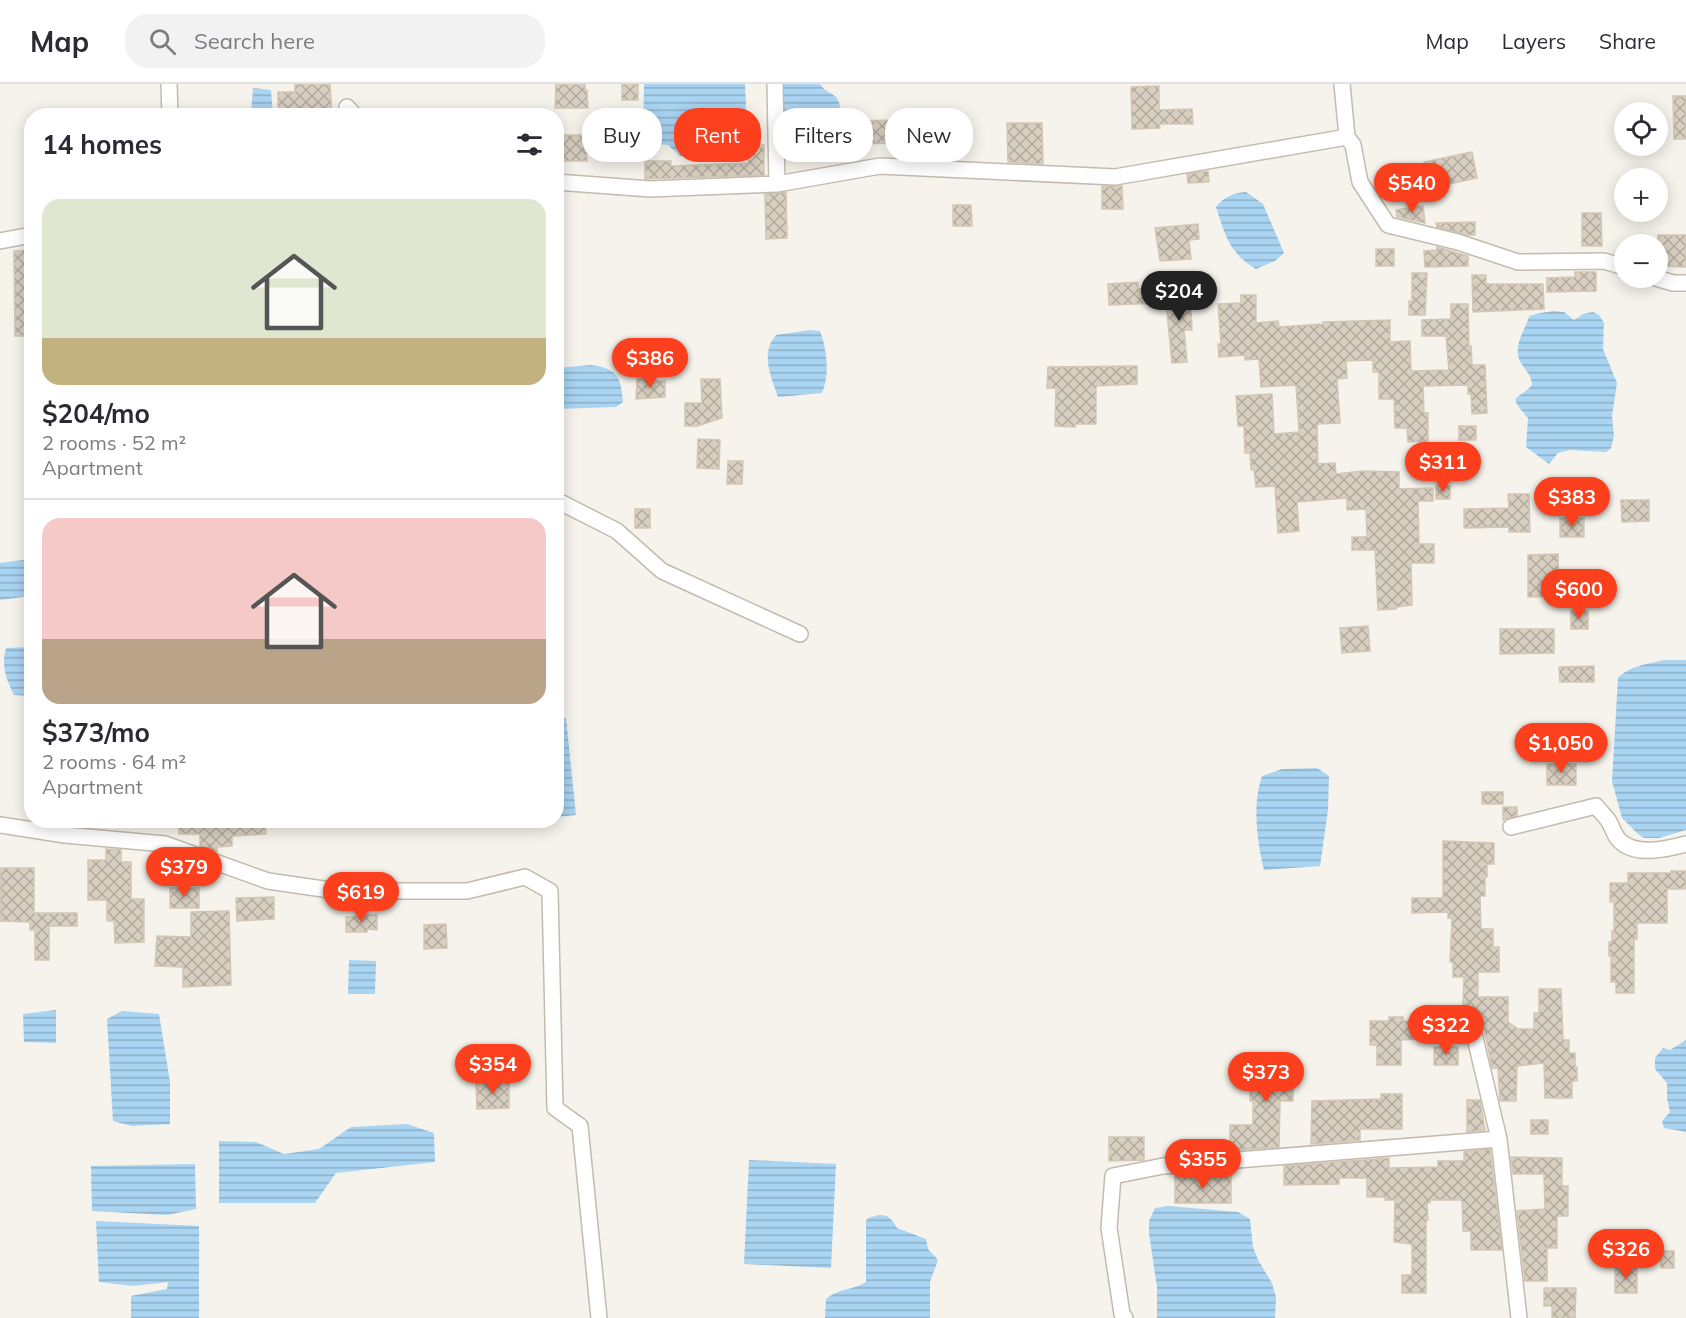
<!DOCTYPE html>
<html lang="en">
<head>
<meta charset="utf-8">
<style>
  :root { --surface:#fff; --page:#f2f2f3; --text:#2b2b33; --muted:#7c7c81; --line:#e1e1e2; --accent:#fc3f1d }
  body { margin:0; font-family:Mulish,sans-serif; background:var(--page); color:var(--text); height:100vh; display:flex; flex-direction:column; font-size:22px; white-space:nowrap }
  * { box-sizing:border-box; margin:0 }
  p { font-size:20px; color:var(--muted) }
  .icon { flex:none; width:33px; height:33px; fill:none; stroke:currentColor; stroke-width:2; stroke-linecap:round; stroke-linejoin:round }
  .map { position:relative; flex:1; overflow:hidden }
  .details { position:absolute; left:24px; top:24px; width:540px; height:720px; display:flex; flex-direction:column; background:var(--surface); border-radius:24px; box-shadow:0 3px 15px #0003 }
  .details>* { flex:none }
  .top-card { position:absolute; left:582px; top:24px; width:570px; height:54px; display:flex; gap:12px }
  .fabs { position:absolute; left:1614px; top:18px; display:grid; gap:12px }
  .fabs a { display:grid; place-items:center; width:54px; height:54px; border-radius:50%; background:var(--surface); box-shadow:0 3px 15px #0003; font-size:30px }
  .price { position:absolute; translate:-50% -51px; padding:0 14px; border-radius:21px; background:var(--accent); color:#fff; font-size:20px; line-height:39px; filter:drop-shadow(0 2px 3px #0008) }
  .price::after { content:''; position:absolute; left:50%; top:36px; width:18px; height:14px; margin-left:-9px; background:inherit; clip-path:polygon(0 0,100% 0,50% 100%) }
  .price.active { background:#222; color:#fff }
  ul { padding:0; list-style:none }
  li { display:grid; align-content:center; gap:12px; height:318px; padding:0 18px }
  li+li { border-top:2px solid var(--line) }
  li span { display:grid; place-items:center; height:186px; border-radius:18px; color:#555 }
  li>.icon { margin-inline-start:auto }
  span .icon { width:108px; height:108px; fill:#fffc; stroke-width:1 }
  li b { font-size:26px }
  h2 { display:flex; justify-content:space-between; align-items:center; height:72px; padding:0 18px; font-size:26px }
  .pill { padding:0 21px; border-radius:24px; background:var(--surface); box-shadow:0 3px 15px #0003; font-size:21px; line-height:54px }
  .pill.active { background:var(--accent); color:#fff }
  header { display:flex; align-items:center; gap:36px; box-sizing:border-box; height:84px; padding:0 30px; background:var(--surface); border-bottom:2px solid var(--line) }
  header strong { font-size:28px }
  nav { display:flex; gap:33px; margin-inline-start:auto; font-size:21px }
  .search { width:420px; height:54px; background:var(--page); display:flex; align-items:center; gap:15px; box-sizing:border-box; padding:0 21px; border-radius:24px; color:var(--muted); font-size:22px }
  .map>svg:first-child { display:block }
  .water { fill:url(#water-rules) }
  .building { fill:url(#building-cross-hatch); stroke:#d3c7b4; stroke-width:1.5 }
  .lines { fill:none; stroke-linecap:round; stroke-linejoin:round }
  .street-casing { stroke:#c2bbae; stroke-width:18 }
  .street { stroke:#fff; stroke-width:15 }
</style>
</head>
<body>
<header>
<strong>Map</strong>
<div class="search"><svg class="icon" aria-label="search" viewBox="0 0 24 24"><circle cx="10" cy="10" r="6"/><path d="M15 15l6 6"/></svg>Search here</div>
<nav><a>Map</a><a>Layers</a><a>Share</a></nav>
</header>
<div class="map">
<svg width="1686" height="1234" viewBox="0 0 1686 1234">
  <defs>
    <pattern id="water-rules" width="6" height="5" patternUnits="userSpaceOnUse" patternTransform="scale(1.5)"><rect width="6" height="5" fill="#a9d4f2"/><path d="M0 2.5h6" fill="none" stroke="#8caec5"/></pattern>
    <pattern id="building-cross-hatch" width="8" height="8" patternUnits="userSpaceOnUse" patternTransform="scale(1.5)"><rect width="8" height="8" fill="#d8cfc1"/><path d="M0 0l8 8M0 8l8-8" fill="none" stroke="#b1aa9e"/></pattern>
  </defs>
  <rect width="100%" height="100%" fill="#f6f3ec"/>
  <path class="water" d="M644 0H745L746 20 742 67 684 73 680 72 668 61 646 59 643 53Z
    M780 0H820C824 7 830 8 836 13 843 22 843 44 836 52 821 54 792 63 785 46Z
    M253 4 271 6 273 31H251Z
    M1246 108 1263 120 1284 169 1275 177 1256 185C1229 169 1225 151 1216 123 1224 113 1233 109 1246 108Z
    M1553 227 1564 228 1574 236 1583 230 1593 228 1599 231 1604 239 1603 265 1617 299 1612 332 1614 352 1611 364 1606 368 1570 366 1558 369 1549 380 1526 363 1528 334C1506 309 1517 318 1532 301 1532 289 1520 283 1518 271 1516 258 1525 245 1529 233 1532 230 1547 228 1553 227Z
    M810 246 820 247C827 266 830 290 822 309L778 313C771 292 760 270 776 251Z
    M591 281C617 284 621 293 623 318L616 323 557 325V284Z
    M31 475V512L0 516V479Z
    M31 563V612L14 611C6 595 1 582 6 564Z
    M1664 576H1686V746L1659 754H1644L1638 750 1622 734 1612 697 1618 594C1629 582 1648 580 1664 576Z
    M566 634 576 731 557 733V635Z
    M1317 684 1329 692 1328 726 1320 782 1264 786C1257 757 1252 721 1262 692L1282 685Z
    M349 876 376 877 375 910H348Z
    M56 926V959L24 958 23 930Z
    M122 927 159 930 170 998V1040L132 1042 113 1037 107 935Z
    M1686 956V1048L1664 1044 1662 1037 1670 1028 1667 1014V999L1655 985V974L1663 964 1670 966Z
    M407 1040 434 1049 435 1078 336 1089 315 1119H219V1057L256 1058 284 1070 319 1065 351 1043Z
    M749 1076 836 1080 831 1184 744 1180Z
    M195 1080 196 1125 167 1131 92 1127 91 1082Z
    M1168 1122 1238 1128 1250 1135 1253 1163 1258 1176 1272 1199 1276 1213 1275 1234H1157V1203L1149 1150V1137L1155 1124Z
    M879 1131C890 1131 891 1135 897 1144L926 1155 928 1165 938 1176 930 1198V1234H825L826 1215C837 1205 853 1206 866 1198V1137L868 1134Z
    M96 1137 199 1142V1234H131V1212L167 1205 168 1198 133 1202 99 1198Z"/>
  <path class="building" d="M295 0H330L332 32H296V27H278V8H295Z
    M556 0H585V6H587L588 24H555Z
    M622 0H638V16H622Z
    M1159 2V26L1192 25 1193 40H1159L1160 44 1132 45 1131 3Z
    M1673 12H1686V55H1674Z
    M627 29H641V49H627Z
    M902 36 903 59 850 60 849 37Z
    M1007 39H1042L1043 80 1008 78Z
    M556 51H586L587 77H556Z
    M748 61H764V91L645 95V77H671V82L748 79Z
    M1472 68 1477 94 1430 104 1424 78Z
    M1208 87 1209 98 1188 99 1187 90Z
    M1102 102H1122L1123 125H1102Z
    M786 108 787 154 766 155 765 110Z
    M953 121H971L972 142H953Z
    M1423 122 1425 139 1397 133 1396 126Z
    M1582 129H1601L1602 162H1582Z
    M1475 138V151H1468L1437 143 1436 139Z
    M1198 140 1199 155 1189 156 1191 175 1160 177 1155 144Z
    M1658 151H1686V183L1658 182Z
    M1437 163 1468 172V182L1425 183 1424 167 1437 166Z
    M1376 165H1394V182H1376Z
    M32 166V252H15L14 167Z
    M1575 188H1596V207L1547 208V194L1575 193Z
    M1412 189H1427L1425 231H1409V217H1412Z
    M1472 191H1486V200H1543L1544 225 1473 228Z
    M1138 198V205L1160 203 1161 219 1109 221 1108 200Z
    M1194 206 1195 224H1191L1192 246H1184L1187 278 1172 279 1165 208Z
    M1241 211H1256V239L1278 237 1279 243 1323 240V238L1390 236V258L1410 257 1411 287 1449 286 1446 252H1422V236L1451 235V220H1468L1469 262H1471L1472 281H1485L1487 329 1472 330 1471 310H1468V301L1423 302 1424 329H1428V357L1408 358 1407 344H1395L1394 315H1379V288H1373V276L1346 277 1347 294 1337 295 1340 339 1317 340 1318 380 1335 379 1336 390 1363 387 1399 388V405L1433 404V417H1418L1419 460H1434V479H1411L1412 521 1396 523V525L1378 526 1375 466H1352V453H1367L1366 425 1347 426V414L1297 418 1299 447 1278 449 1275 402 1256 403 1254 386H1251L1250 369H1245L1244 342H1238L1236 312 1272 310 1274 350 1299 348 1296 301 1261 303 1259 275 1245 276V271L1219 273 1218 260H1221L1218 220 1241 219Z
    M1137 282V300L1096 302V340H1075V343L1055 342 1056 304H1047L1048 283Z
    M637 294 652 295 651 297H665V313L636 315Z
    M701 295H720L722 334 697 342H685V319H702Z
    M1459 342H1476V356H1459Z
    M698 355 720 356 719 385 697 384Z
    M728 377H743L742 400H727Z
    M1436 402H1450V415H1436Z
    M1508 410H1529L1530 448H1509V443L1464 444V425L1509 424Z
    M1621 416H1649V437L1622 438Z
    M635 425H650V444H635Z
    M1560 434H1584V453H1560Z
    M1558 470 1559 512 1528 513V471Z
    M1571 527H1588V545H1571Z
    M1368 542 1370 567 1342 569 1340 544Z
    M1500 545H1554V569L1500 570Z
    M1594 582V598H1560L1559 583Z
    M1547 680H1576V701H1547Z
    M1482 708H1503V720H1482Z
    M1503 723H1517V732L1503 736Z
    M179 736H265L266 750 232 752V762L217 763V768L200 762V750H179Z
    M1443 757 1494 759V780H1487V793H1485V812H1480L1481 845H1493V863H1499V888H1478V913H1508V938L1518 945H1534V929H1539V905H1561L1563 956H1569V969H1575V983H1577V997H1572V1014H1545L1544 979 1517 982 1516 1017H1500L1498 984H1492L1484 944 1472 940 1462 944 1464 893H1453V878H1450L1452 834H1448V828L1412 829V814H1443Z
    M106 765 121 766V778H131V815H144V858L115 859 114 837H107V816H88V776H106Z
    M0 784H34V829H77V842H49V876H35V846H30V838L0 837Z
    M1671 787H1686V805H1667V839H1637V855H1634V909H1616V898H1611V872H1609V858H1612V847H1614V818H1610V799H1628V789H1671Z
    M170 804H199V824H170Z
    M274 813V835L237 837 236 814Z
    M229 827 231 901 183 903V883L155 882 157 852 191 853V828Z
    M360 830 377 831V846L367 845V848H346V833L360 832Z
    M446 840 447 864 424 865V841Z
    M1389 933H1403V937H1421L1422 955 1401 956V981H1377V961H1370V937H1389Z
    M1434 963H1458V981H1434Z
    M1256 970H1293V1017H1280L1279 1063 1230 1067V1041H1253V1017H1250V999H1256Z
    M509 998V1024L477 1025 476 999Z
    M1381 1010H1402V1045H1360V1056L1311 1060 1312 1017 1381 1015Z
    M1467 1016H1480L1485 1046 1467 1048Z
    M1531 1036H1548V1050H1531Z
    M1109 1053H1144V1076L1109 1077Z
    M1490 1065 1502 1166H1471V1147H1463L1462 1116H1430V1119H1427L1428 1136H1426V1209H1402V1191H1412V1160L1394 1158 1395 1116H1385V1113H1367V1094H1339V1100L1284 1101V1082L1389 1074V1084L1438 1083V1077H1464V1068Z
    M1511 1073 1562 1074V1102H1568V1132H1557V1164H1547V1197H1525L1517 1127 1545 1125 1544 1090H1513Z
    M1175 1092H1231V1119H1175Z
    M1660 1167H1674V1184H1661Z
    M1615 1182H1637V1209H1615Z
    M1544 1204H1576L1575 1234H1552V1222H1544Z"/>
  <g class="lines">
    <defs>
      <path id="street" d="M169 0 170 32
        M775 0 777 100
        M1342 0 1347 53 1353 61 1360 98 1388 141 1458 158 1518 178 1604 177 1624 183
        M347 23 355 32
        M556 98 650 105 777 100 880 82 1115 93 1347 53
        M0 157 32 151
        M1656 194 1673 199H1686
        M556 416 617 447 662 487 800 550
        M0 741 65 751 165 760 268 797 337 807H467L525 793 550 807 555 1024 580 1042 599 1234
        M1511 743 1596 722C1600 727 1604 731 1608 736 1612 742 1614 751 1619 756 1635 773 1667 765 1686 760
        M1474 950 1499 1055
        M1125 1234 1122 1230 1109 1144 1113 1092 1163 1082 1499 1055 1519 1234"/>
    </defs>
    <use href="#street" class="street-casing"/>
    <use href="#street" class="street"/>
  </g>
</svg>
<div class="fabs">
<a><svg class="icon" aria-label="locate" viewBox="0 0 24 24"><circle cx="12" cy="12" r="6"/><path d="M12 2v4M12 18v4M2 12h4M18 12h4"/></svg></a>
<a>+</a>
<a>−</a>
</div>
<b class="price" style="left:1412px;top:130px">$540</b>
<b class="price active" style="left:1179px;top:238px">$204</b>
<b class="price" style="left:650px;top:305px">$386</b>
<b class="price" style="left:1443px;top:409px">$311</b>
<b class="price" style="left:1572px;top:444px">$383</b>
<b class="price" style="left:1579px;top:536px">$600</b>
<b class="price" style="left:1561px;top:690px">$1,050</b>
<b class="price" style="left:184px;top:814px">$379</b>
<b class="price" style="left:361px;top:839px">$619</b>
<b class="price" style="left:1446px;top:972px">$322</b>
<b class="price" style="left:493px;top:1011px">$354</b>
<b class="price" style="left:1266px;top:1019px">$373</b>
<b class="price" style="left:1203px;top:1106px">$355</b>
<b class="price" style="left:1626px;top:1196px">$326</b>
<div class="top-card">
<a class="pill">Buy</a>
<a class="pill active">Rent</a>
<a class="pill">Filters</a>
<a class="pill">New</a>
</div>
<section class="details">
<h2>14 homes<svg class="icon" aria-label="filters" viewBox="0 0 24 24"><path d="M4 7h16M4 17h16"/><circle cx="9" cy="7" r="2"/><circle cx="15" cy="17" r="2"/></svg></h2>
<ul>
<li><span style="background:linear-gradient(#dfe7d0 75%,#c2b280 0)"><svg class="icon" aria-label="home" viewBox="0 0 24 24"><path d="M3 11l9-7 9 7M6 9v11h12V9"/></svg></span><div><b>$204/mo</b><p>2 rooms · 52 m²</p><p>Apartment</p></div></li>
<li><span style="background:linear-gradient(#f6c9c9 65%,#b9a48a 0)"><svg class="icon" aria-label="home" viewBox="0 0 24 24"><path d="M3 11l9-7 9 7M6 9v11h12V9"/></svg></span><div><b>$373/mo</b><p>2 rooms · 64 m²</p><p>Apartment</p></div></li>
</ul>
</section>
</div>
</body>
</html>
